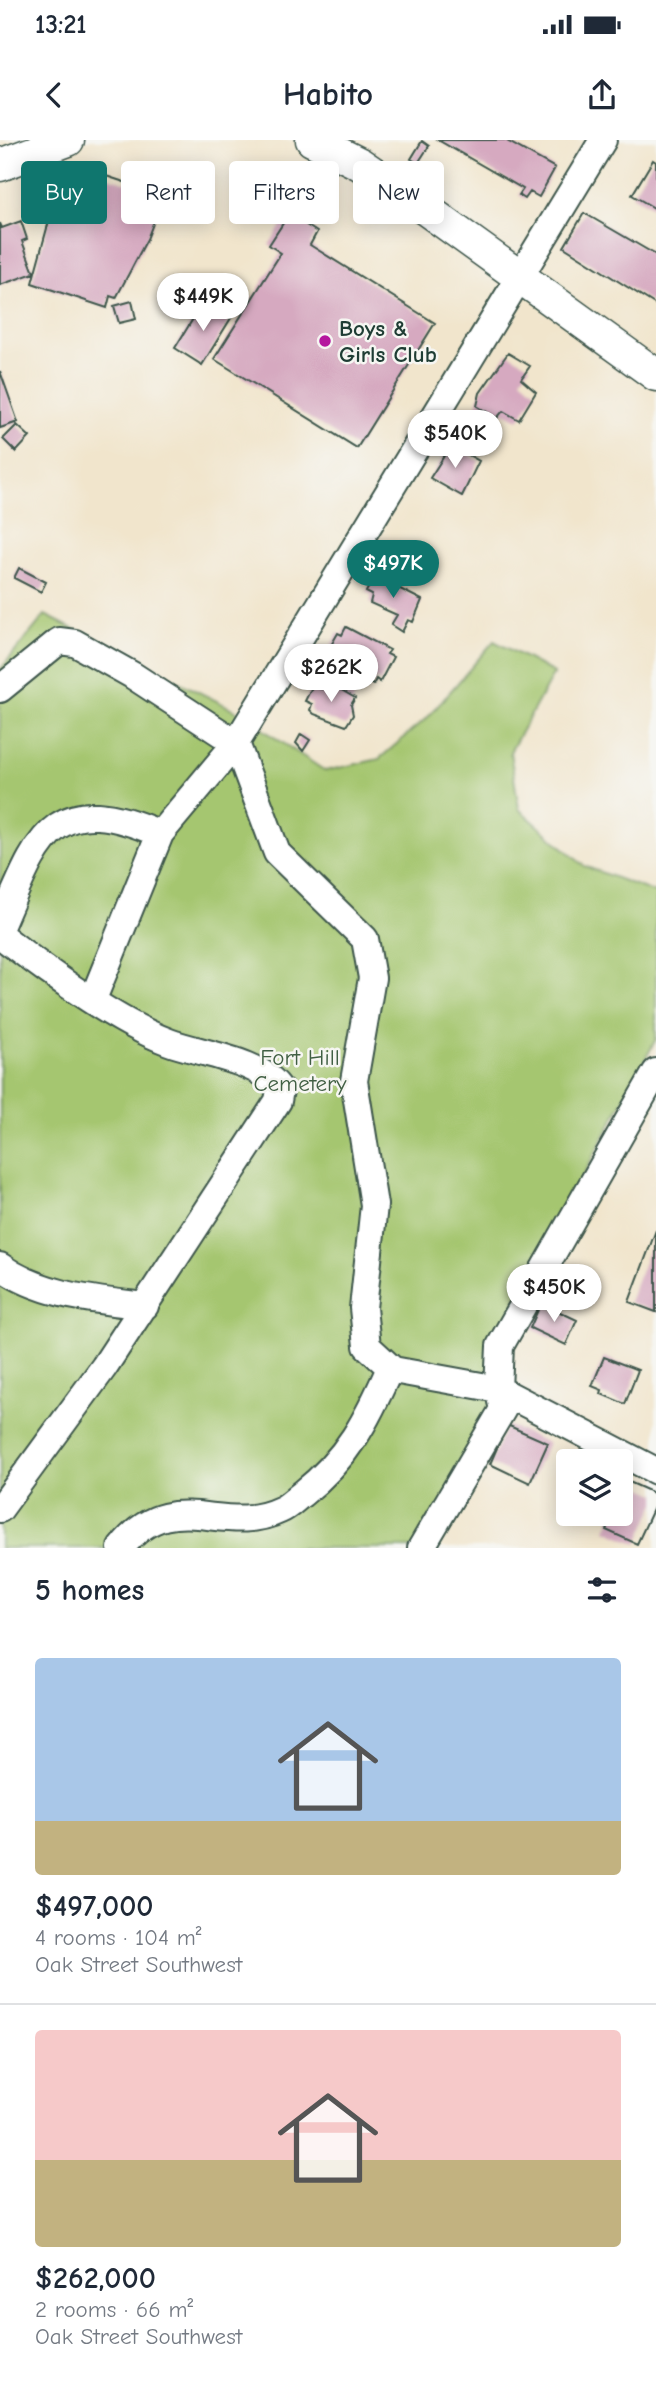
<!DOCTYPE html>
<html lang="en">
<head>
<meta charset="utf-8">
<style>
  :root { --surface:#fff; --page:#f2f2f3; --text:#1f2937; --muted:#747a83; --line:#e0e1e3; --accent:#0f766e }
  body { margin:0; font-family:"Comic Neue",sans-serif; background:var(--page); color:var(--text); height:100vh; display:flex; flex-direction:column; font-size:26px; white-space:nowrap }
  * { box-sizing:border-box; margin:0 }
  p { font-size:23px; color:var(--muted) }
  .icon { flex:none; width:38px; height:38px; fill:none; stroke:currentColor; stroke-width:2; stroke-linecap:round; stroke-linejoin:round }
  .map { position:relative; height:1408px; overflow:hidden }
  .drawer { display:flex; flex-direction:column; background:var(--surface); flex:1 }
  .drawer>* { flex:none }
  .hud { position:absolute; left:21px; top:21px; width:614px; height:63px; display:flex; gap:14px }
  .tools { position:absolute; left:556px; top:1309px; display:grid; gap:14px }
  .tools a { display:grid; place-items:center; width:77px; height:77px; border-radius:7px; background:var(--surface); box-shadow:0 4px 18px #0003; font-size:35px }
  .price { position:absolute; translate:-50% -60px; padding:0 16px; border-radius:24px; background:#fff; color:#222; font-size:23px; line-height:46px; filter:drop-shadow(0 2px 4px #0008) }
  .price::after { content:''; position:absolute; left:50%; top:42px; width:21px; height:16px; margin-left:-10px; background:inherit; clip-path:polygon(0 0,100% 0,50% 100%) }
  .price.active { background:var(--accent); color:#fff }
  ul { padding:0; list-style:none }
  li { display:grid; align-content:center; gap:14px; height:371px; padding:0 35px }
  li+li { border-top:2px solid var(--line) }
  li span { display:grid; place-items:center; height:217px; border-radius:7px; color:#555 }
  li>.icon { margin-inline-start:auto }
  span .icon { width:126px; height:126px; fill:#fffc; stroke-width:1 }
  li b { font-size:30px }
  h2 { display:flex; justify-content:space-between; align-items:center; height:84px; padding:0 35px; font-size:30px }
  .pill { padding:0 24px; border-radius:7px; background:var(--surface); box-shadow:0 4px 18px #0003; font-size:24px; line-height:63px }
  .pill.active { background:var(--accent); color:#fff }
  .status { display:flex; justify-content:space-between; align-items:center; height:49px; padding:0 35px; background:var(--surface); direction:ltr }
  .status svg { height:19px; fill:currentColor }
  header { display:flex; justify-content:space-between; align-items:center; height:91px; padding:0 35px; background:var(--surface); font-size:32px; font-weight:600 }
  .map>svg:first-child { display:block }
  .green { fill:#a5c66f; stroke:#628252; stroke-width:2 }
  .building { fill:#d6a9c0 }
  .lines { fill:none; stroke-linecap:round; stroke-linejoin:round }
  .minor-casing { stroke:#3e564b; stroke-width:30 }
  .major-casing { stroke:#3e564b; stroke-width:35 }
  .minor { stroke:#fff; stroke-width:26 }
  .major { stroke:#fff; stroke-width:32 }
  .poi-dot { fill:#b5179e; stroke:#f6f6f2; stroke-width:2.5 }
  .labels { text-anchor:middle; stroke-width:5; stroke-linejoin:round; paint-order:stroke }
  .poi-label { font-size:23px; font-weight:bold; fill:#1f3d34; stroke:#f6f6f2; text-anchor:start }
  .park-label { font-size:23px; fill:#405f43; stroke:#f6f6f2 }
</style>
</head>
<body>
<div class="status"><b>13:21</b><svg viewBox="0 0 49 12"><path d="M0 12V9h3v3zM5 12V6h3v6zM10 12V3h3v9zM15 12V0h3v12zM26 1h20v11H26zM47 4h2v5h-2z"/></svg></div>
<header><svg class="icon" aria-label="back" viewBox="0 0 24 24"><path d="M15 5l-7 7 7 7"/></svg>Habito<svg class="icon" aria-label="share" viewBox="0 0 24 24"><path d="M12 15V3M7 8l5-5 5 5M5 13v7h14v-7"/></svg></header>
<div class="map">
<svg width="656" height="1408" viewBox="0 0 656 1408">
  <rect width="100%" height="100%" fill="#f6f6f2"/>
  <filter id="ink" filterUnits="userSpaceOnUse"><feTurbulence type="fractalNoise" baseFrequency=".0143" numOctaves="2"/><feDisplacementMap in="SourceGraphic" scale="14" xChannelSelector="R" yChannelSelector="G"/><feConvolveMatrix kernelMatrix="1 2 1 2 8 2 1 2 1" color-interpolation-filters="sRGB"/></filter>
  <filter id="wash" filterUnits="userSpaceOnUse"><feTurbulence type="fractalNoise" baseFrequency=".00686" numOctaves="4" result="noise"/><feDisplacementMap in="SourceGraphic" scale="28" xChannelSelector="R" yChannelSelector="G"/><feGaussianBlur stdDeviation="1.57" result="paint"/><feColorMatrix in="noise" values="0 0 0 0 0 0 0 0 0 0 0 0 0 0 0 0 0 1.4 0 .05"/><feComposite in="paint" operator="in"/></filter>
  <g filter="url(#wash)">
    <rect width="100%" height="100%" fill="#f1e5cc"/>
    <path class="green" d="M45 475 231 568 325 631 379 619 429 576 494 501 554 533 510 612 519 669 584 726 656 753V899L495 1202 496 1267 421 1408H0V530Z"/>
    <g id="blocks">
      <path class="building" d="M438 0H505L555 28 539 57 530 52 525 59 519 55 523 49Z
        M422 1 429 6 418 23 411 19Z
        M653 20 656 22V69L632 55Z
        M106 36 164 55 147 99 116 158 110 156 107 168 32 143 58 48 98 59Z
        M584 73 656 115V165L564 107Z
        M289 74 317 92 310 105 435 183 357 308 214 219 281 113 269 105Z
        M21 81 27 99 22 101 34 133 0 145V83L2 88Z
        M132 161 136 179 119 183 114 166Z
        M204 161 231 178 202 225 175 208Z
        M508 213 530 226 521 239 536 252 519 280 503 271 497 278 477 266 480 253Z
        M0 231 18 282 0 288Z
        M17 285 30 297 16 312 3 299Z
        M451 305 479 321 462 356 430 338Z
        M379 427 386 431 383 437 393 442 392 445 422 460 413 482 408 480 402 492 391 485 397 475 370 463 372 455 366 452Z
        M19 428 46 442 41 452 14 438Z
        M346 487 390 510 387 514 393 517 380 542 376 539 373 545 327 522 330 516 326 514 338 493 342 495Z
        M326 541 355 558 351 565 353 575 346 586 314 574 310 570 312 564 305 561 313 545 321 549Z
        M301 594 310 600 303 611 296 603Z
        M656 1090V1172L629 1162Z
        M541 1163 577 1180 566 1205 530 1188Z
        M604 1217 638 1230 625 1264 601 1254 602 1250 592 1246Z
        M507 1285 548 1303 530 1343 490 1324Z
        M627 1341 656 1354V1363L637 1404 606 1390 613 1374H621V1355Z"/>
    </g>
  </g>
  <g filter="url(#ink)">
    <use href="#blocks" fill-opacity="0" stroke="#3e564b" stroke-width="2"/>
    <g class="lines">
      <defs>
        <path id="minor" d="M0 549 59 501 75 503 132 535 236 603 277 713 365 799 372 838 354 941 374 1065 363 1168 367 1206 393 1230 498 1249 656 1331
          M0 787C38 699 51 646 160 694
          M0 795C44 829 118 883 169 902 201 914 262 920 280 950L278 961 104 1227 0 1369
          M93 859 160 694 236 603 603 0
          M0 1126C41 1156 96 1160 145 1166
          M121 1408C171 1343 222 1398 280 1370 288 1367 295 1359 302 1354 348 1318 367 1280 390 1228
          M421 1408 503 1269 498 1249 500 1206 656 932"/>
        <path id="major" d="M312 0 360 24 427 70 656 235
          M0 25 68 0"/>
      </defs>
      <use href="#minor" class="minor-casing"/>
      <use href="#major" class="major-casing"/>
      <use href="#minor" class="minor"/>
      <use href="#major" class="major"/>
    </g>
  </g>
  <circle class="poi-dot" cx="325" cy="201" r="7"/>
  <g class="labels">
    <g class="poi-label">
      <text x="339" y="196">Boys &amp;<tspan x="339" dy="26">Girls Club</tspan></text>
    </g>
    <g class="park-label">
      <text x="300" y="925">Fort Hill<tspan x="300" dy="26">Cemetery</tspan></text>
    </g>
  </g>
</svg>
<div class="tools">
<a><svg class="icon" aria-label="layers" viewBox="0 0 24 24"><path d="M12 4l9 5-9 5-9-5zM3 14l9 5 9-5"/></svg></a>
</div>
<b class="price" style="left:203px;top:193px">$449K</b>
<b class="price" style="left:455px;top:330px">$540K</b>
<b class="price active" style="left:393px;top:460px">$497K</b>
<b class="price" style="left:331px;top:564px">$262K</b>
<b class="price" style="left:554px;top:1184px">$450K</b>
<div class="hud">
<a class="pill active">Buy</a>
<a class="pill">Rent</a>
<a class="pill">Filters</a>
<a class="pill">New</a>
</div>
</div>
<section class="drawer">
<h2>5 homes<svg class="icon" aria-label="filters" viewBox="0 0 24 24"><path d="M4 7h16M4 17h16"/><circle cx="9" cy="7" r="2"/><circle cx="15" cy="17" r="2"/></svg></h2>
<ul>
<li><span style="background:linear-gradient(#a9c7e8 75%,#c2b280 0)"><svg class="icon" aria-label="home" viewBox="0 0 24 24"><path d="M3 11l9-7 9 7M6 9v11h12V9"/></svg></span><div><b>$497,000</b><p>4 rooms · 104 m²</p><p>Oak Street Southwest</p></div></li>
<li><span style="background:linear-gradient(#f6c9c9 60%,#c2b280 0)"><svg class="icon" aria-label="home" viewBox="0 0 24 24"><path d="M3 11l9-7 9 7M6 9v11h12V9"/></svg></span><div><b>$262,000</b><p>2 rooms · 66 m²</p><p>Oak Street Southwest</p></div></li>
</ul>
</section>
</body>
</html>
